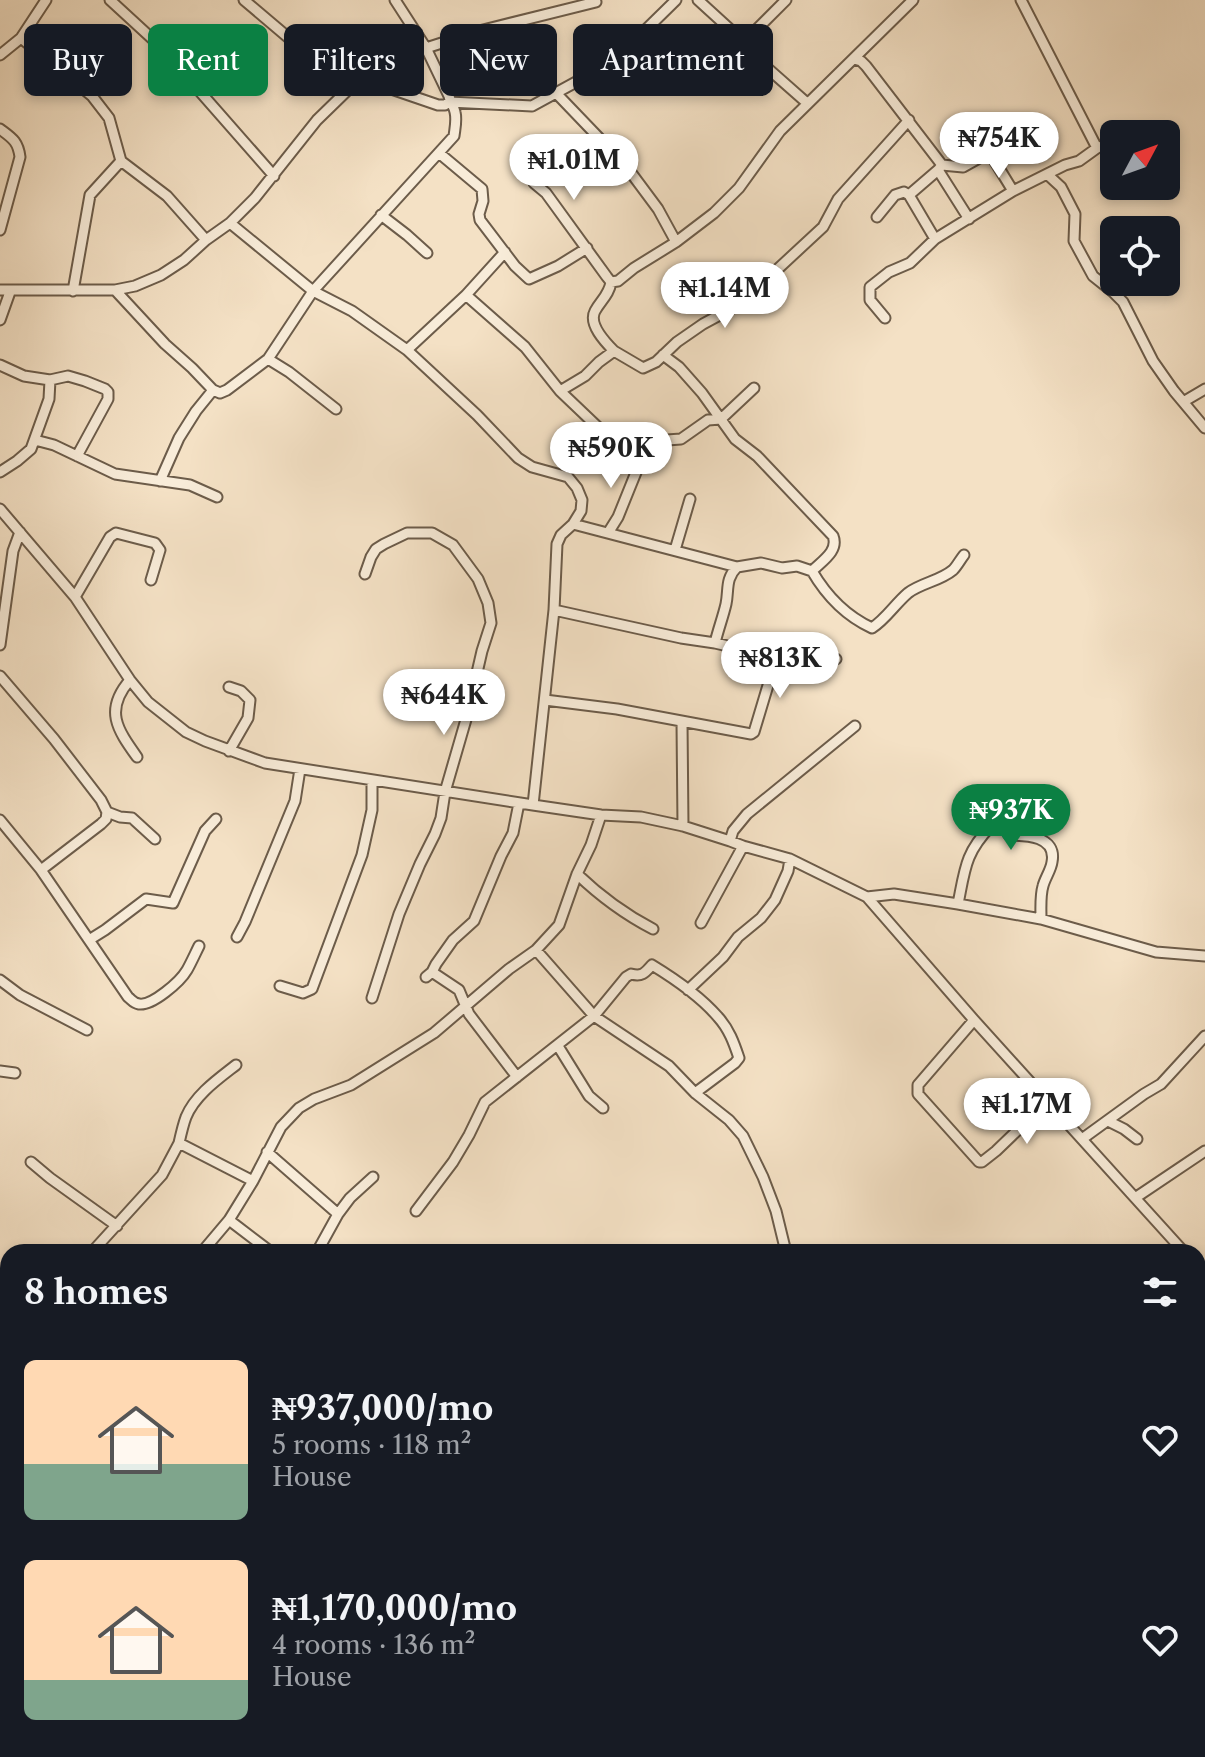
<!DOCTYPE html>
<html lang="en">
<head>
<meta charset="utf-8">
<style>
  :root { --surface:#171b24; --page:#20242c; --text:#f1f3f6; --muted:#9ea1a6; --accent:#0b8043 }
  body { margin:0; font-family:"Libre Caslon Text",serif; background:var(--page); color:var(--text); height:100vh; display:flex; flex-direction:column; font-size:30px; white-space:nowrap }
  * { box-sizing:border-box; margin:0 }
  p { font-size:26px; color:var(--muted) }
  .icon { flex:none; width:44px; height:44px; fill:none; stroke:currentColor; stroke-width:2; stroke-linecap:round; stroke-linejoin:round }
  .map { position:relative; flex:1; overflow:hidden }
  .drawer { position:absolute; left:0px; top:1244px; width:1206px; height:514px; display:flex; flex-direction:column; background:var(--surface); border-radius:24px 24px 0 0; box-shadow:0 4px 12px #0003 }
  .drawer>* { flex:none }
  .banner { position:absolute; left:24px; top:24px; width:800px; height:72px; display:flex; gap:16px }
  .needle { width:52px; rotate:49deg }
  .buttons { position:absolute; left:1100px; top:120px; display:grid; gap:16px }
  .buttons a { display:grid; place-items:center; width:80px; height:80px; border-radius:12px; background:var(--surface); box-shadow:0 4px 12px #0003; font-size:40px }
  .price { position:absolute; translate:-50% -68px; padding:0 18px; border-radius:28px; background:#fff; color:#222; font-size:26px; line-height:52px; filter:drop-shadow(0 2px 4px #0008) }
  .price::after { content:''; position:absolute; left:50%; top:48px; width:24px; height:18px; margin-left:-12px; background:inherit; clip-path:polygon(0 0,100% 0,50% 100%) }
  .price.on { background:var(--accent); color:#fff }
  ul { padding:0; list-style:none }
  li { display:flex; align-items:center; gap:24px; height:200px; padding:0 24px }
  li span { display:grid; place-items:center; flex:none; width:224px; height:160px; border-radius:12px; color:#555 }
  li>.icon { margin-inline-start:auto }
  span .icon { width:96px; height:96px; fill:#fffc; stroke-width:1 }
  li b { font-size:34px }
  h2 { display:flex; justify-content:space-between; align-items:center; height:96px; padding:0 24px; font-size:34px }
  .tag { padding:0 28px; border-radius:12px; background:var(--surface); box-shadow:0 4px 12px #0003; font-size:28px; line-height:72px }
  .tag.on { background:var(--accent); color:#fff }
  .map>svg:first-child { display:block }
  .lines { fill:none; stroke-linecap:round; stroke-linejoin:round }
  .minor-casing { stroke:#6c5c4a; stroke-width:13 }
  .minor { stroke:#f8ecd9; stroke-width:9 }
</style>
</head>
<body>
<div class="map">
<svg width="1205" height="1757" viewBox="0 0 1205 1757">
  <rect width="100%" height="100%" fill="#f4e1c5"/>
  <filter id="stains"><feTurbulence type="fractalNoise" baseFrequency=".0025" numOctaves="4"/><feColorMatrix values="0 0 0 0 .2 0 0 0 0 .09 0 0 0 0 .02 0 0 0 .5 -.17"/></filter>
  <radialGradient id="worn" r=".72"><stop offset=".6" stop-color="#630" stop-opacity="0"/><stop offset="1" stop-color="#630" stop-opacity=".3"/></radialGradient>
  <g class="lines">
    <defs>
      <path id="minor" d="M110 0 159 45 274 176
        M244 0 349 89
        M698 0 744 42 756 58 807 103
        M1021 0 1097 148
        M21 38 92 96 109 118 121 161 167 196 206 240
        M744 42 786 0
        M426 48 479 31 596 2
        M0 55 21 38 46 0
        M854 59 861 61 866 66 942 165 938 170 969 219
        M556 93 626 166 658 209 676 242
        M0 129C12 138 18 141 20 157L0 230
        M439 153 482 189 483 201 479 214 480 220 515 266 529 279 558 266 587 248
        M942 165 963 167 988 153 991 155 1013 191
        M1048 175 1061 187 1075 214 1074 241 1093 276 1113 292 1123 302 1153 361 1174 391 1205 428
        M534 183 546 193 607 277 611 282 618 281 634 268 676 242 714 213 739 188 780 131 913 0
        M1164 186 1165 190
        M909 195 935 239
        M381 215 407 235 427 253
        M877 217 895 195 904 192 909 195 938 170
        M230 223 313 291 352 311 407 350 477 415 518 458 532 467 568 477 577 488 582 500 581 511 573 524 561 535 557 544 554 610 533 805
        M611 282C609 295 601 300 595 311 588 324 605 342 614 351
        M0 290H115L135 286 161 275 184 260 206 240 230 223 255 198 317 120 355 83 365 80 438 105H445L449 102 532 106 598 70 621 54 676 0
        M115 290 165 344 192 368 213 390 220 393 227 390 268 359 313 291 454 136C455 128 457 120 455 112 454 106 450 103 449 96L426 48 395 0
        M73 291 90 195 121 161
        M466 295 525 347 560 391 603 432 624 439 640 453 641 460 618 517 608 533
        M885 318 870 300V287L889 272 910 263 935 239 1013 191 1065 165 1079 161 1097 148 1114 142
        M0 320 10 292
        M407 350 466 295 505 252
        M663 355 679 367 702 393 735 439 757 456 833 536C839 551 822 561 812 571
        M268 359 289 372 336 409
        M0 365 24 376 50 380 68 376 85 381 105 389 108 392V399L77 456
        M560 391 585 376 599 362 614 351 643 368 656 362 677 342 703 324 740 304 823 227 838 199 909 120
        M1183 402 1205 389
        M35 440 54 445 115 474 190 485 217 497
        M640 453 667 440 681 439 708 420 721 419 754 388
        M0 472 17 461 31 449 49 399 50 380
        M160 481 179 438 196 411 213 390
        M0 509 75 597 130 680 148 702 186 732 205 741 265 763 533 805 601 815 641 817 683 826 730 841 743 846 790 859 867 897 974 1020 1184 1252
        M573 524 737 567 761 563 782 568 797 566 812 571C826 595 846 616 872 628 886 619 895 604 908 593 921 583 940 581 953 570 957 566 960 560 964 555
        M675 550 690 499
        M365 574 371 557 376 549 384 544 407 533H432L453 545 478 579 488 603 491 623 482 651 467 716 445 792 441 818 435 834 420 864 399 914 372 998
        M75 597 110 537 116 533 155 543 160 550 151 580
        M554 610 681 638 715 643 745 650 836 659
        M715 643C718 630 723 617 726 604 729 590 725 579 737 567
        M0 645 13 551 20 532
        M0 676 54 739 101 800 107 812 120 817 132 818 155 839
        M130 680C104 710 117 729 137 757
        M229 687 241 691 250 700 248 718 229 751
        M545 700 617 709 751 734 754 732 778 652
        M682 722 683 826
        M0 820 41 870 128 997C132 1000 133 1003 139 1004 152 1006 180 982 187 970 191 963 195 954 199 946
        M730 841 733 831 747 814 855 726
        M41 870 101 824 106 819 107 812
        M577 874C600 896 624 914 653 929
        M867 897 894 894 958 904 1041 919 1156 952 1205 956
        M958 904C965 869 965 853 991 826L1004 827 1009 835C1026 835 1057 836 1052 862 1051 870 1045 878 1043 886 1040 896 1041 908 1041 919
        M701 923 743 846
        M237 937 245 922 295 801 300 769
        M89 940 105 930 146 899 173 903 205 831 216 819
        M536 950 594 1016 669 1066 695 1093 729 1120 743 1136 763 1177 776 1211 786 1252
        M432 972 459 990 469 1014 517 1077
        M426 977 432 972 436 964 453 940 474 921 501 856 513 833 519 803
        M0 980 20 995 87 1030
        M280 986 303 993 312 989 362 855 372 810V780
        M688 990 723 957 738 937 761 918 775 900 788 871 790 859
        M974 1020 918 1085V1094L979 1162H982L996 1151 1047 1102
        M558 1046 589 1096 603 1108
        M236 1065C218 1079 195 1095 186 1117 183 1125 181 1134 179 1143L253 1181
        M0 1071 15 1073
        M1108 1121 1124 1129 1137 1139
        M1082 1139 1144 1094 1161 1084 1205 1036
        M267 1152 338 1214
        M31 1162 50 1178 117 1226
        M1135 1198 1205 1151
        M416 1211 453 1162 469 1135 485 1102 594 1016 626 977 631 974C642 977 645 973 652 965 675 979 700 996 718 1017 729 1029 734 1043 739 1058L735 1063 695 1093
        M229 1220 271 1252
        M92 1252 162 1175 179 1143
        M202 1252 229 1220 253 1181 281 1127 299 1108 314 1099 351 1085 434 1033 509 969 536 950 559 925 577 874 591 845 601 815
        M317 1252 338 1214 350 1198 373 1177
        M1198 1267 1205 1276
        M0 1282 8 1275
        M1198 1370 1205 1369
        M0 1396 8 1389
        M0 1567 8 1570
        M1198 1569 1205 1581
        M1198 1709 1205 1696
        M509 1750 513 1757
        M1188 1750V1757
        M156 1757 166 1750"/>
    </defs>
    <use href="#minor" class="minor-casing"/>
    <use href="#minor" class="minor"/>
  </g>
  <rect width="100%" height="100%" filter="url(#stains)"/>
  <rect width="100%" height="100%" fill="url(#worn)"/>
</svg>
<div class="buttons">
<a><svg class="needle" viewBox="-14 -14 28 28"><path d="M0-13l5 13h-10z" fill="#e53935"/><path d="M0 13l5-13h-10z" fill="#9ea1a6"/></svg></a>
<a><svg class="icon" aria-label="locate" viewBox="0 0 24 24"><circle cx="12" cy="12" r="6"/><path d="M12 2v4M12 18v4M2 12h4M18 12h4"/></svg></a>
</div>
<b class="price" style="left:999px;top:180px">₦754K</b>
<b class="price" style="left:574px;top:202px">₦1.01M</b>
<b class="price" style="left:725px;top:330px">₦1.14M</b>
<b class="price" style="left:611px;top:490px">₦590K</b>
<b class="price" style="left:780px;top:700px">₦813K</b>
<b class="price" style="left:444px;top:737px">₦644K</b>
<b class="price on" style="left:1011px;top:852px">₦937K</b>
<b class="price" style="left:1027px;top:1146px">₦1.17M</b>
<div class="banner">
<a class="tag">Buy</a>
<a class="tag on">Rent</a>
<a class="tag">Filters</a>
<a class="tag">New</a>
<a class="tag">Apartment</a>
</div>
<section class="drawer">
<h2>8 homes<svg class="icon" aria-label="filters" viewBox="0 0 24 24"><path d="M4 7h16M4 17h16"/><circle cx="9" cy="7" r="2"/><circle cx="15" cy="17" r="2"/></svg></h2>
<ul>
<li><span style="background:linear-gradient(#ffd9b3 65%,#7fa58c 0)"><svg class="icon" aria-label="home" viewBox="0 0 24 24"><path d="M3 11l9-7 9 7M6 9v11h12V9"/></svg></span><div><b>₦937,000/mo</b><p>5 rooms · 118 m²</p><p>House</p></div><svg class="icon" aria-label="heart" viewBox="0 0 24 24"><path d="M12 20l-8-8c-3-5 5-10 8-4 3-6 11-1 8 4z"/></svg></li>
<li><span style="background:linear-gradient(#ffd9b3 75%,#7fa58c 0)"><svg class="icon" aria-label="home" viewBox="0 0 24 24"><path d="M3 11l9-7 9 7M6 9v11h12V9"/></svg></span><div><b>₦1,170,000/mo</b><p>4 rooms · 136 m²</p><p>House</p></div><svg class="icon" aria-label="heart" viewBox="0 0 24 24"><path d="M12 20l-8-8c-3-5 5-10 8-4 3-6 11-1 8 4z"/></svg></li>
</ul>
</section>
</div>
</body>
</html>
